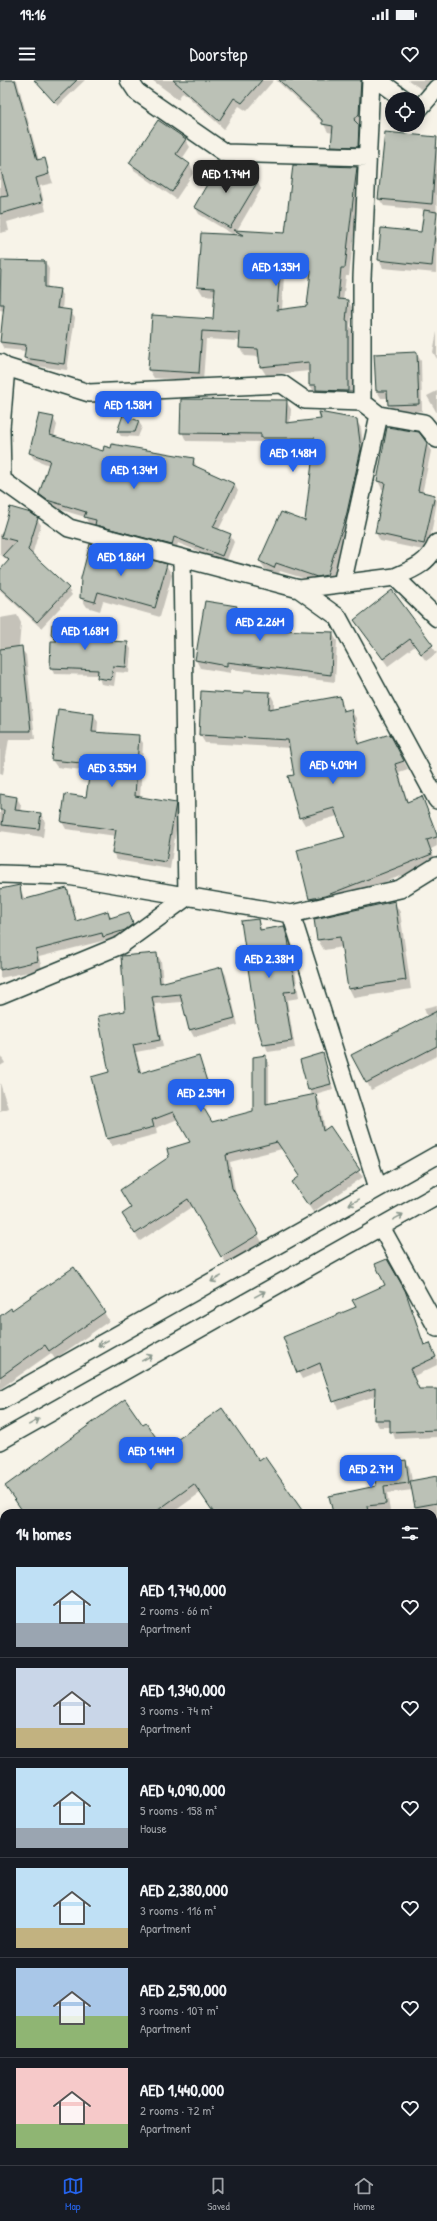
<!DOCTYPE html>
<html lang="en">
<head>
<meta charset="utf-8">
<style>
  :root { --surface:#171b24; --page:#20242c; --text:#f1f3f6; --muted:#9ea1a6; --line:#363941; --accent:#2563eb }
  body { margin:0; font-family:"Patrick Hand",sans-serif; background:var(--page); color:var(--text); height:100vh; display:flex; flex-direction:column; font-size:15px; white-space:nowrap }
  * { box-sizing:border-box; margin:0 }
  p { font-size:13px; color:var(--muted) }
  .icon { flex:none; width:22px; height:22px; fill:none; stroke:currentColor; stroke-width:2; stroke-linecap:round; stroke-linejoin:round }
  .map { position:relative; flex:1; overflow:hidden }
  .side { position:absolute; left:0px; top:1429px; width:437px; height:656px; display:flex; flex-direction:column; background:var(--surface); border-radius:12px 12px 0 0; box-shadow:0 2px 10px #0003 }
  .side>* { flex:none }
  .fabs { position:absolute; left:385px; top:12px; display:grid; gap:8px }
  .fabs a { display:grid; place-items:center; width:40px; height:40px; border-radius:50%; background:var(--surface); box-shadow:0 2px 10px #0003; font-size:20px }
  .price { position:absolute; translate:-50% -34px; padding:0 9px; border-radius:8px; background:var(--accent); color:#fff; font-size:13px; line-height:26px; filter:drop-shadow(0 1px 2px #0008) }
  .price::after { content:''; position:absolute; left:50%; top:24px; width:12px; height:9px; margin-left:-6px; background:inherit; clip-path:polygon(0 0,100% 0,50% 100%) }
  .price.active { background:#222; color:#fff }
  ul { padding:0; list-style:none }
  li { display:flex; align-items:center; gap:12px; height:100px; padding:0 16px }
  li+li { border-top:1px solid var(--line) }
  li span { display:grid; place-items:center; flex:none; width:112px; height:80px; border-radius:0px; color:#555 }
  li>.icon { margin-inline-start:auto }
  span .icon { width:48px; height:48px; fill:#fffc; stroke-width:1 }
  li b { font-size:17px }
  h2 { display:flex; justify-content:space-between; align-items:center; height:48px; padding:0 16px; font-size:17px }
  .status { display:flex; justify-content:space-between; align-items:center; height:28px; padding:0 20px; background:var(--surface); direction:ltr }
  .status svg { height:11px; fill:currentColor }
  header { display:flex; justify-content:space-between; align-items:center; height:52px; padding:0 16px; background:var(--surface); font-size:18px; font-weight:600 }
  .tabs { display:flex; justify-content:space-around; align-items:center; height:56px; border-top:1px solid var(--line); background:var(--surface); font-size:11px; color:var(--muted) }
  .tabs a { display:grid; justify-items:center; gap:2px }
  .tabs .active { color:var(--accent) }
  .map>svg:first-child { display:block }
  .shadow { fill:#0003; fill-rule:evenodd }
  .building { fill:#bbc1b6; stroke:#1f3d34; fill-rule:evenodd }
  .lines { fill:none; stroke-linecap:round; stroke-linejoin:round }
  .minor-casing { stroke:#1f3d34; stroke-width:20 }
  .minor { stroke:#f7f3e8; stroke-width:17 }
  .oneway { stroke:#8b988e }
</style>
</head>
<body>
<div class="status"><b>19:16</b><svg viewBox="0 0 49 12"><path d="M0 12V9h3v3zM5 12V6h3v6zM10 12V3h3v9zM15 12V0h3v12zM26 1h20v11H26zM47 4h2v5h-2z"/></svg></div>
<header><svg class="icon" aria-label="menu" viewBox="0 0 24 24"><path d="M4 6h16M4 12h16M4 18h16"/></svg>Doorstep<svg class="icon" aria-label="heart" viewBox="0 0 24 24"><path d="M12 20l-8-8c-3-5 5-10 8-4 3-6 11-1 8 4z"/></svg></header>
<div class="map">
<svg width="437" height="2085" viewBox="0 0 437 2085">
  <rect width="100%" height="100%" fill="#f7f3e8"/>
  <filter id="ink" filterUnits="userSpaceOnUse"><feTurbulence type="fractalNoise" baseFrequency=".025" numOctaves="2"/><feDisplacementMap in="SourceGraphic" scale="8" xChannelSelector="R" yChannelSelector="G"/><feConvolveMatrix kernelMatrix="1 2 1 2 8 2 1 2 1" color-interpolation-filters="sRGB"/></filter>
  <g filter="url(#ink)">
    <path class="shadow" d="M0 0H17L39 81 44 79 53 103 40 106 46 131 7 142 9 151 0 153Z
      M34 0H85L58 26Z
      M152 0H274L247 31 239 26 224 49 183 12 178 19Z
      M276 0H364V43L359 48 363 54 362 75 337 74 332 66 334 53 328 52 323 43Z
      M408 0H432L424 11Z
      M385 54 437 58 436 193 383 188 379 180 382 149 421 153 425 130 384 126 379 119Z
      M185 59 190 67 182 79 190 85 194 92 176 119 134 90 130 83Z
      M356 88 361 96 349 196H346L343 221H348L353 229 350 246 352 250V320L315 313 310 305V291L266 295 261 287 260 277 245 276 240 268V261L206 259 203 301 154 298 149 290 214 240 215 216 203 215 198 207 239 156 236 152 234 155 199 134 195 127 257 101 261 109 236 152 286 154ZM284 195 311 198 308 227 282 230Z
      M45 182 49 189 48 208 59 209 63 217 62 230 70 231 75 238 67 290 29 285 25 278 26 271 4 269 0 262 5 231 0 230V185Z
      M437 252V279L433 272Z
      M416 273 421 281 422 331 393 332 389 324 388 318H381L377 311Z
      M437 311V333L427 316Z
      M286 321 291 329 290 344 356 340 361 348 365 378 351 445 331 503 322 504 280 491 278 495 265 489 260 481 306 442 315 365 267 366 264 362 186 361 182 352Z
      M124 336 139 342 142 347 138 357 121 356 118 352Z
      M53 338 57 345 54 357 104 373 193 379 197 387 234 404 238 411 218 451 230 455 234 462 226 482 178 463 176 471 100 451 97 446 89 444 85 437 52 427 44 421 40 414 49 385 34 379 30 373Z
      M426 363 431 371 422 414 434 416 437 421 428 471 380 461 376 453 385 409H382L378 401ZM382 401 390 405 382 403Z
      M37 439 41 445 32 475 68 509 72 515 41 548 0 510V491L9 482 0 474V454L3 455Z
      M166 485 172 495 160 537 103 521 100 531 87 527 81 518Z
      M392 512 437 573 426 581 415 566 388 586 360 547Z
      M206 522 236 527 238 530 276 535 280 543 279 551 332 553 337 561 335 602 231 589V593L200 588 196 580Z
      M17 535 21 543 19 567 26 575 35 659H9L3 694 0 693V538Z
      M89 547 93 553 92 561 127 563 131 569 129 593 116 592 114 606 101 604 98 595 54 594 51 587 56 562 52 555Z
      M202 612 245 615 270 613 274 621V629L340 617 345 631 351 630 356 638 360 664 394 663 408 689 399 692 408 723 422 717 437 753V766L431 769 436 782 329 824 315 827 310 818 347 758 338 736 305 745 300 737 290 668 205 663 200 655Z
      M94 635 98 642 97 654 138 656 143 663 140 718 175 724 179 731 170 789 117 780 113 773 116 756 66 749 62 742 87 718 91 691 57 687 52 680Z
      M0 715 17 718 21 725 20 732 41 734 45 742 43 757 0 751Z
      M19 806 25 820 67 809 71 817 77 842 108 832 111 838 128 833 136 852 108 864 106 860 39 877 42 889 0 898V810Z
      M394 822 400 832 411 909 354 918 349 908 343 867 324 870 318 860 315 840Z
      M258 840 262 850 284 847 292 867 299 918 287 920 295 968 268 972 257 941Z
      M157 874 161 881 163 904 222 888 226 895 238 945 194 957 190 950 182 922 155 924 163 967 136 972 142 994 199 977 211 1012 196 1017 211 1043 254 1032 265 976 269 983V1024L313 1016 309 1010 323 975 333 1009 315 1014 320 1022 325 1051 363 1097 313 1132 297 1109 301 1097 282 1069 230 1082 236 1116 262 1162 226 1183 193 1126 140 1161 127 1142 192 1063 178 1039 156 1048 157 1054 112 1066 108 1059 92 998 110 993 126 932Z
      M437 925V976L371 1010 353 976 427 937 424 928Z
      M0 975 5 983 0 986Z
      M0 1003 8 1028 0 1031Z
      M387 1180 408 1218 425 1266 429 1264 437 1279V1285L414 1296 420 1310H437V1357L395 1359 391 1347H379L375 1340V1316L338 1329 324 1290 302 1299 298 1292 357 1228 386 1205Z
      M104 1232 109 1241 55 1279 51 1273 0 1309V1239Z
      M143 1346 164 1370 259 1383 303 1433H214L200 1413 172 1433H24L6 1406Z
      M406 1381 410 1388 412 1402 437 1397V1482L433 1483V1433H417L413 1410 387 1413 390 1431 372 1433H334L377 1407Z
      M0 1546H4V1652L0 1656Z
      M4 1684V1711L0 1714V1687Z
      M0 1720 4 1725V1747L0 1751Z"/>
    <path class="building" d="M0 0H15L37 80 45 78 49 94 36 98 42 122 0 134V117L8 116 0 87Z
      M34 0H77L54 22Z
      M173 0H262L242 23 234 18 219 41Z
      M279 0H361L359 34 354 40 359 45 358 67 331 66 333 46 322 44V40Z
      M158 40 186 59 176 74 190 84 172 112 129 83Z
      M385 52 437 57 432 124 378 119Z
      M220 82 228 83 258 101 230 148 194 127Z
      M293 85 357 87 345 188H341L338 219 348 220 346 241H348V311L316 310V305H309V282L260 287 258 269 239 268 240 253 202 251 199 293 148 290 152 235 213 239 215 208 197 207 201 153 243 155 234 150 285 153ZM280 187 311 191 307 226 277 230Z
      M424 130 437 132 432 186 378 180 381 148 421 152Z
      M1 180 45 181V207L60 209 57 228 71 230 64 284 24 278 26 265 0 262 4 224H0Z
      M417 272 419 324 388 325 387 311H376L374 274Z
      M181 319 287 320 286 343 321 339 319 332 357 339 361 369 346 437 327 495 317 497 276 483 274 488 259 481 281 432 305 441 315 358H261V354L180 353Z
      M39 334 54 337 50 355 103 371 104 366 111 368 112 364 194 378 193 385 235 404 213 447 231 454 222 476 174 457 172 465 95 445 96 440 84 437 86 432 47 420 39 414 50 380 29 373Z
      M123 335 139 341 135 352H117Z
      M387 347 419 352 427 363 418 411 435 415 424 464 375 453 385 403 377 401Z
      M10 427 31 433 38 438 28 470 69 508 37 542 0 508V490L9 480 3 475 16 461 1 457Z
      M90 464 167 484 155 528 98 512 95 522 80 518 81 498Z
      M392 510 433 565 421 574 410 559 383 579 354 540Z
      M205 521 237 526 236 529 277 534 275 550 333 552 331 595 227 582V586L195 580Z
      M52 544 90 546 89 560 128 562 126 587 113 586 111 600 97 598 98 590 50 588 51 561H57L51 555Z
      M22 566 31 651H0V569Z
      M201 611 244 614V611L270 612 269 629 340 616 343 631 351 629 358 664 390 654 404 681 395 684 407 722 422 716 437 755V757L427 760 432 774 325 816 309 819 297 770 345 757 334 728 299 738 288 696 294 695 288 660 199 655Z
      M58 629 94 634 92 652 139 655 135 716 176 723 166 782 112 773 116 750 61 742 65 714 86 717 91 684 51 680Z
      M0 714 17 717 15 730 41 733 39 749 2 745 4 730H0Z
      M20 805 22 820 67 808 76 841 108 831 110 838 129 832 133 844 125 850 103 857 102 853 36 870 38 881 0 890V809Z
      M395 821 406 900 348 909 340 857 317 860 314 839Z
      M258 839 260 850 284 846 288 859 296 911 284 912 292 961 263 965 256 942 241 841Z
      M157 873 160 903 222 887 235 938 189 950 180 914 152 917 160 960 133 965 140 993 199 976 208 1005 193 1010 212 1042 253 1031V977L266 975V1024L316 1014 323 1051 330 1046 360 1090 308 1125 292 1102 300 1096 277 1062 226 1075 232 1108 259 1154 221 1177 188 1119 135 1154 122 1134 131 1128 120 1110 169 1077 167 1069 190 1062 173 1032 152 1040 154 1047 107 1059 91 997 109 992 98 936 125 931 121 876Z
      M437 931V966L366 1003 351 975Z
      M323 973 331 1004 308 1010 300 980Z
      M387 1179 405 1210 424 1265 430 1263 436 1277 410 1289 419 1309H437V1350L390 1352V1340H374L375 1308 333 1322 320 1283 297 1293 283 1257 356 1227 352 1220 385 1205 375 1184Z
      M74 1187 105 1232 49 1271 45 1265 0 1297V1236L11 1228 12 1230Z
      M125 1319 143 1345 146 1343 164 1369 222 1328 259 1381 265 1377 304 1433H214L194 1404 154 1433H24L5 1406Z
      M406 1380 409 1403 384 1406 386 1424 367 1426 368 1433H333L329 1416 376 1406 373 1385Z
      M437 1396V1423L415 1427 410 1401Z"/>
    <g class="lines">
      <defs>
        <path id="minor" d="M129 0 137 12 225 73 368 77
          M378 0 404 19
          M418 30 437 8
          M0 283 6 287 1 348 2 400 69 448 299 509 395 497
          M6 287 89 313 282 304 305 320 362 322 379 335
          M362 322V198L371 0
          M437 463C429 483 414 489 395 497L437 538
          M342 504 379 335 424 343 437 359
          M299 509 338 537 437 720
          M0 794 68 796 291 834 400 809 437 786
          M291 834 378 1108
          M0 915 121 865 187 817 182 479
          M381 1147 437 1248
          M0 1321 437 1075
          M0 1361 437 1115
          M0 1465 4 1471
          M0 1530 4 1536
          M433 1626H437
          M433 1695 437 1701
          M0 1784 4 1782
          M433 1949 437 1947
          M0 1962 4 1968
          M76 2081 78 2085
          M362 2081 364 2085
          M403 2081 406 2085
          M9 2085 14 2081"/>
      </defs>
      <use href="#minor" class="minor-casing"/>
      <use href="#minor" class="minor"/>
    </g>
    <defs><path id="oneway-shaft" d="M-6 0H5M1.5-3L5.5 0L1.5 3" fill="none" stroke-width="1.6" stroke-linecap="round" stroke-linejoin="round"/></defs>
    <g class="oneway">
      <use href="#oneway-shaft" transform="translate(354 1122) rotate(151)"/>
      <use href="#oneway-shaft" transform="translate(398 1137) rotate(-29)"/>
      <use href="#oneway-shaft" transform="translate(216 1199) rotate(151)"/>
      <use href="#oneway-shaft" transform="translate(260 1214) rotate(-29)"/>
      <use href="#oneway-shaft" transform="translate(103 1263) rotate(151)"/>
      <use href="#oneway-shaft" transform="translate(147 1278) rotate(-29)"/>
      <use href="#oneway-shaft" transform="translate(34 1342) rotate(-29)"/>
    </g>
  </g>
</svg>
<div class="fabs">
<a><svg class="icon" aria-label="locate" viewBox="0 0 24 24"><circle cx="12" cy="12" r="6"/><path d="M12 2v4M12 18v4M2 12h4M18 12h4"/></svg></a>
</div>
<b class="price active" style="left:226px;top:114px">AED 1.74M</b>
<b class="price" style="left:276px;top:207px">AED 1.35M</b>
<b class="price" style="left:128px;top:345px">AED 1.58M</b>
<b class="price" style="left:293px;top:393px">AED 1.48M</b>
<b class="price" style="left:134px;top:410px">AED 1.34M</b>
<b class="price" style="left:121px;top:497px">AED 1.86M</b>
<b class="price" style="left:260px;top:562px">AED 2.26M</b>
<b class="price" style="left:85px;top:571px">AED 1.68M</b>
<b class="price" style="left:333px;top:705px">AED 4.09M</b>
<b class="price" style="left:112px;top:708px">AED 3.55M</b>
<b class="price" style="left:269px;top:899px">AED 2.38M</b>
<b class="price" style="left:201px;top:1033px">AED 2.59M</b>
<b class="price" style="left:151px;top:1391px">AED 1.44M</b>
<b class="price" style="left:371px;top:1409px">AED 2.7M</b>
<section class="side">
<h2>14 homes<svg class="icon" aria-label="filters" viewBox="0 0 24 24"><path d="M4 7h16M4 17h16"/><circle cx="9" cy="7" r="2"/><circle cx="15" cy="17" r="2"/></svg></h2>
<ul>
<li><span style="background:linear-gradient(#bfe0f5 70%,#9aa5b1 0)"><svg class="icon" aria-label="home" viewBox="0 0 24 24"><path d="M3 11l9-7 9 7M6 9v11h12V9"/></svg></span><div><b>AED 1,740,000</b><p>2 rooms · 66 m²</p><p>Apartment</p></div><svg class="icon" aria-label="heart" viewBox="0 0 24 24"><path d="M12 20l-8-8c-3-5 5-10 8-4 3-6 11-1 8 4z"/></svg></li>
<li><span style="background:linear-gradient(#c9d6e8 75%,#c2b280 0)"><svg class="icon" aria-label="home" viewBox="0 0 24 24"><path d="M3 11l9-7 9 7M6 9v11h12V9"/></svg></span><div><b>AED 1,340,000</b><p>3 rooms · 74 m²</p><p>Apartment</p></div><svg class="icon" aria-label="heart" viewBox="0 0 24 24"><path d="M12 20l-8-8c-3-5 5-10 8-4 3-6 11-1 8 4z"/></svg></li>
<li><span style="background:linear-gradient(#bfe0f5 75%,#9aa5b1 0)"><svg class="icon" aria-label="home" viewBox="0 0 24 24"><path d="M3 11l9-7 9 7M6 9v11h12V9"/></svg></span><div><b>AED 4,090,000</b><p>5 rooms · 158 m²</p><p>House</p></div><svg class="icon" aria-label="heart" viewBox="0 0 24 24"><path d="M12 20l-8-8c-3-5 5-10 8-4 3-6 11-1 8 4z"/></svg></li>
<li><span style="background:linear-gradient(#bfe0f5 75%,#c2b280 0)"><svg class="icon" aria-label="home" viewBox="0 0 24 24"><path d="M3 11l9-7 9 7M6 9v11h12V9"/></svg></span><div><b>AED 2,380,000</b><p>3 rooms · 116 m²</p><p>Apartment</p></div><svg class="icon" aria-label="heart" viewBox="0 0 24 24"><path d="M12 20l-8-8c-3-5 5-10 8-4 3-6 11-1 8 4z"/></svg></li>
<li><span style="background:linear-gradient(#a9c7e8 60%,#8fb573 0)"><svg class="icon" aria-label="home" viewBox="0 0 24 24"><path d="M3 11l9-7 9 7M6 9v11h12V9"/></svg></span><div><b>AED 2,590,000</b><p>3 rooms · 107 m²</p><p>Apartment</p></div><svg class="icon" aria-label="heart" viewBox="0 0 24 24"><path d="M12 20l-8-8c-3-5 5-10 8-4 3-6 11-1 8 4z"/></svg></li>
<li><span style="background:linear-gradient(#f6c9c9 70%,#8fb573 0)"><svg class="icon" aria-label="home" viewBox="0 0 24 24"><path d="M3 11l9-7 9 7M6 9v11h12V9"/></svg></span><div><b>AED 1,440,000</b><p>2 rooms · 72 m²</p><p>Apartment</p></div><svg class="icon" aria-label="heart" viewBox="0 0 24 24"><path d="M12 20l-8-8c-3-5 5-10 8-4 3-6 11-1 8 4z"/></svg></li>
</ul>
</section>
</div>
<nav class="tabs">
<a class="active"><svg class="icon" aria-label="map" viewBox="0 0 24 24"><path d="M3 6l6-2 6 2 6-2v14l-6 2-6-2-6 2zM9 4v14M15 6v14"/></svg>Map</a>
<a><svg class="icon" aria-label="saved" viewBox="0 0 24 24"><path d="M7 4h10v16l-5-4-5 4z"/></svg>Saved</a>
<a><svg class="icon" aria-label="home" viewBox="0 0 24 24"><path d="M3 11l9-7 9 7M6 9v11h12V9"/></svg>Home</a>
</nav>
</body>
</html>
